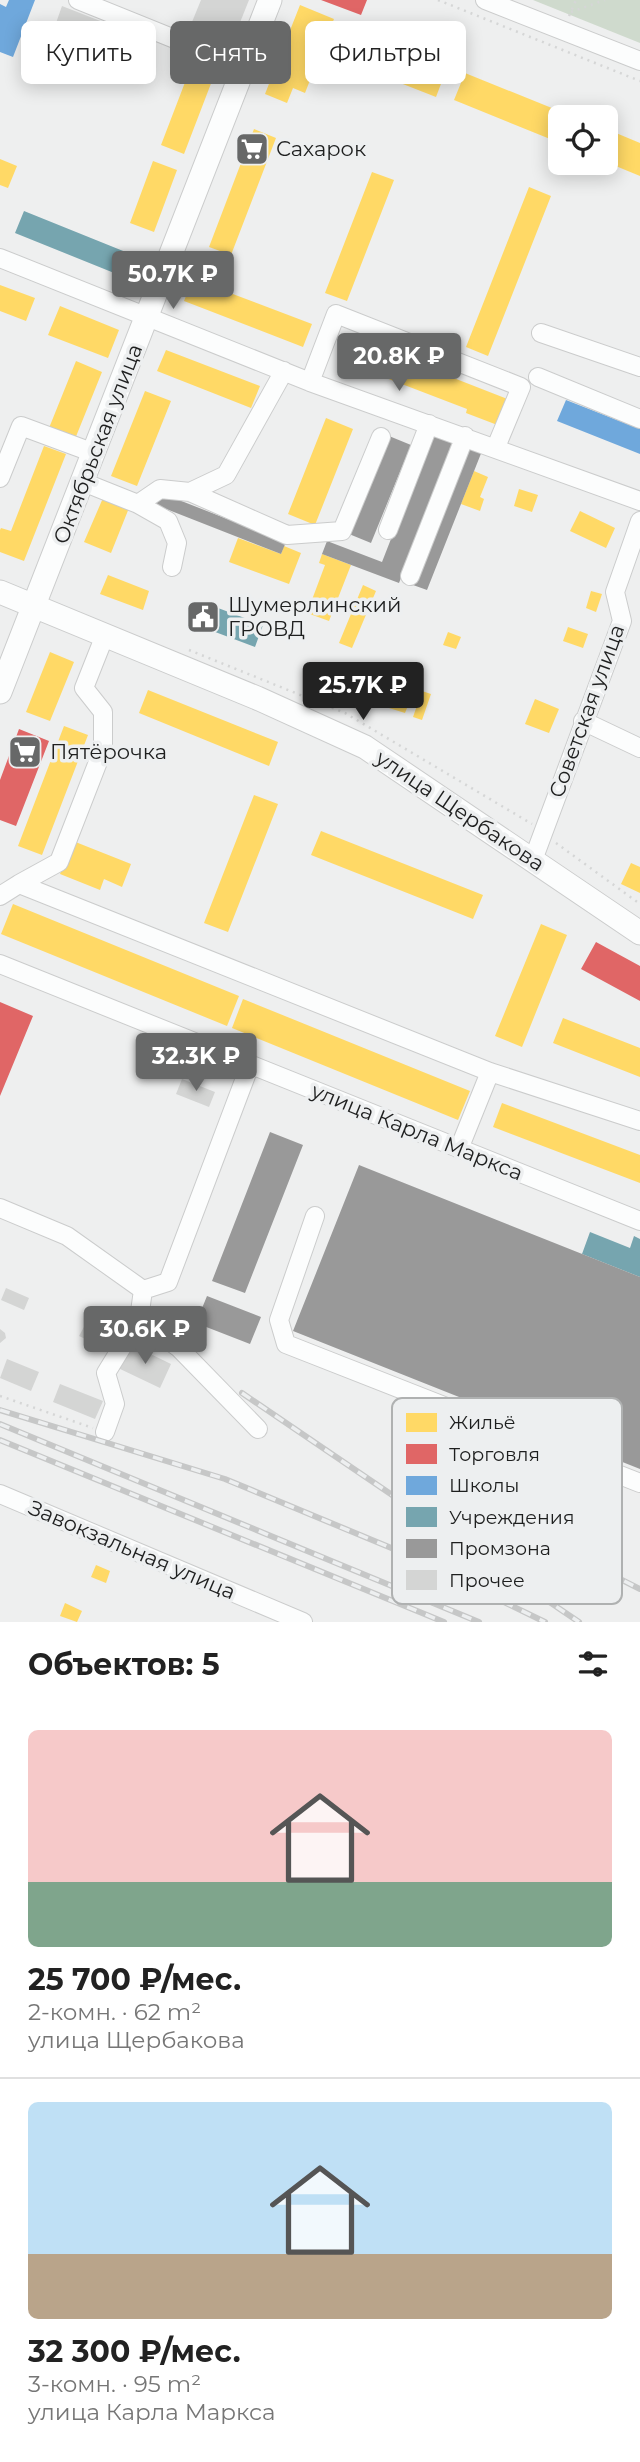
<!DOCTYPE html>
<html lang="ru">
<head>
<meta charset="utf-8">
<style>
  :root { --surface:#fff; --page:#f6f6f6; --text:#222; --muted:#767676; --line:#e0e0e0; --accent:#676868 }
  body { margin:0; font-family:Montserrat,sans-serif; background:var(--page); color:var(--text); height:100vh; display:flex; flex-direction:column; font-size:26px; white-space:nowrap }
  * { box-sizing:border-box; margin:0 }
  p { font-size:23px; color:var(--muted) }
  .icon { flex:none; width:38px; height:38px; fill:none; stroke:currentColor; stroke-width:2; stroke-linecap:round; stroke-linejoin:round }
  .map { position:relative; height:1622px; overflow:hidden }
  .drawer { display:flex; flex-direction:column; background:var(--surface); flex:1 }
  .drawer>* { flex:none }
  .banner { position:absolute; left:21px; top:21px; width:598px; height:63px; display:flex; gap:14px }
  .controls { position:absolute; left:548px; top:105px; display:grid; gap:14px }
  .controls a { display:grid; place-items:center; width:70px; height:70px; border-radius:10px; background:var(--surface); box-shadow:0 4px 18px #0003; font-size:35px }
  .price { position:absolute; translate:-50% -60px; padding:0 16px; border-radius:7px; background:var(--accent); color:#fff; font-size:23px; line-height:46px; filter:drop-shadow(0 2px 4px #0008) }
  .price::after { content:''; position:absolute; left:50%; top:42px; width:21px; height:16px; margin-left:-10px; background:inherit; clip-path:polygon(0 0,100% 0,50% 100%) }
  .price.current { background:#222; color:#fff }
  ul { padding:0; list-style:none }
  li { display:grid; align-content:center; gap:14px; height:371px; padding:0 28px }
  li+li { border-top:2px solid var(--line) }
  li span { display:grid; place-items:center; height:217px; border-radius:10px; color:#555 }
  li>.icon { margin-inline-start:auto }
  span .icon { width:126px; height:126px; fill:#fffc; stroke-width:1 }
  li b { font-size:30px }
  h2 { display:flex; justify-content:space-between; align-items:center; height:84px; padding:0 28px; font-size:30px }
  .tag { padding:0 24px; border-radius:10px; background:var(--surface); box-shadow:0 4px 18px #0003; font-size:24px; line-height:63px }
  .tag.current { background:var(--accent); color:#fff }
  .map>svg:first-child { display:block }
  .green { fill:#cfdacd }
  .homes { fill:#ffd966 }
  .shops { fill:#e06666 }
  .schools { fill:#6fa8dc }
  .public { fill:#76a5af }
  .industry { fill:#999 }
  .building { fill:#d4d5d4 }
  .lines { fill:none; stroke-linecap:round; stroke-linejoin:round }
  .minor-casing { stroke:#cbcccc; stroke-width:20 }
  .major-casing { stroke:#cbcccc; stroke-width:25 }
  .path { stroke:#d5d6d6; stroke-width:2.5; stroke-dasharray:2 5; stroke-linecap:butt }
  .minor { stroke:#fcfdfd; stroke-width:18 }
  .major { stroke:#fcfdfd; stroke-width:23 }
  .rail-casing { stroke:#c6c7c7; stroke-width:6 }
  .rail { stroke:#edeff0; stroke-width:3.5; stroke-dasharray:10; stroke-linecap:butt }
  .labels { text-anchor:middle; stroke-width:7; stroke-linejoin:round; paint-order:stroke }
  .poi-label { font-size:21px; fill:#1e1f1f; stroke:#edeff0; text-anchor:start }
  .street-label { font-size:21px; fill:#1e1f1f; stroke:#edeff0 }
  .key { fill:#edeff0; stroke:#afb1b1; stroke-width:2 }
  .key-label { font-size:19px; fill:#1e1f1f }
</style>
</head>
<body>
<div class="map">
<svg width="640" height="1622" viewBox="0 0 640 1622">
  <rect width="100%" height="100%" fill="#eeefef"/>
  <path class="green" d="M533 0H640V43Z"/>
  <path class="homes" d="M300 5 334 19 329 31 444 76 436 97 321 52 305 93 293 88 287 103 265 94Z
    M197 51 220 60 184 154 161 145Z
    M465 73 574 117H560V143L454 100Z
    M254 129 276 138 231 255 209 247Z
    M616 133 640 143V176L606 162Z
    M0 159 17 166 8 188 0 185Z
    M153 161 177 170 154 232 130 223Z
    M372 172 394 180 347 301 325 293Z
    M529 187 551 196 488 356 466 347Z
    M193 279 312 324 303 347 184 301Z
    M0 285 35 298 26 321 0 311Z
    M60 306 119 330 108 358 48 335Z
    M369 345 510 400 500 426 466 413 467 409 360 368Z
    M166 350 260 386 251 408 157 371Z
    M76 361 102 372 75 439 49 428Z
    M145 391 171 401 137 486 111 476Z
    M326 418 353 429 315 525 288 514Z
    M44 446 66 454 24 561 0 552V530L1 528 11 531Z
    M474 471 488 477 480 497 484 499 480 511 461 504Z
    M519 489 538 495 532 512 514 506Z
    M103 498 129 508 111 553 84 542Z
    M580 511 615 528 606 548 570 531Z
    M238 538 281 554 284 546 301 553 289 584 229 562Z
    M322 554 351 565 329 621 307 613 325 565 319 563Z
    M108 575 149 591 143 610 100 594Z
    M363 585 376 591 352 648 339 643Z
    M591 591 602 594 596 612 586 608Z
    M568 627 588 634 583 648 563 641Z
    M448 632 461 637 456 649 443 645Z
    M50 652 74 662 50 721 26 712Z
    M374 668 387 674 375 702 352 692 360 675 370 679Z
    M148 690 278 742 269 766 139 713Z
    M422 691 431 694 422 720 413 717Z
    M395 692 411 698 405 713 389 708Z
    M535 699 559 709 549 733 525 724Z
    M64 726 88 735 42 855 18 846Z
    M254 795 278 804 228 932 204 923Z
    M321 831 483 895 473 919 311 855Z
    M73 841 131 864 122 887 104 879 100 890 60 874Z
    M631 863 640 867V893L621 884Z
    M13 904 239 996 227 1026 1 934Z
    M541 924 567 935 522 1047 495 1036Z
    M243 999 470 1091 458 1120 232 1028Z
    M563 1018 640 1048V1077L553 1043Z
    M502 1103 640 1155V1183L493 1127Z
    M96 1565 110 1571 106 1583 91 1577Z
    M65 1603 82 1611 77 1622 60 1616Z"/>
  <path class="shops" d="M321 0H367L361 15Z
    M19 729 49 741 16 826 0 820V780Z
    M596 942 640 966V1001L581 969Z
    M0 1002 33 1016 0 1096Z"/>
  <path class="schools" d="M9 0H35L13 57 0 52V4L6 7Z
    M566 400 640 429V454L557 421Z"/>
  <path class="public" d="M24 211 143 259 134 281 15 233Z
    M202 602 263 625 255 647 194 624Z
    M590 1232 630 1248 634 1236 640 1239V1277L582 1254Z"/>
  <path class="industry" d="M432 434 454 442 399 583 322 554 327 541 382 562Z
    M389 436 411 445 371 543 349 534Z
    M469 446 482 451 427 590 413 585Z
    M161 493 286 542 281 554 156 505Z
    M270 1132 303 1145 245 1293 212 1281Z
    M359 1165 640 1277V1469L293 1331Z
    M207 1296 261 1317 250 1344 196 1323Z"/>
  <path class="building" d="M201 0H249L227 55 185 39Z
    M62 6 103 22 97 38 56 23Z
    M182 1079 215 1092 209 1107 176 1094Z
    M6 1288 29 1298 24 1310 1 1300Z
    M85 1325 101 1333 96 1344 79 1336Z
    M0 1329 5 1333 6 1338 0 1343Z
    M130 1344 171 1364 160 1388 118 1368Z
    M7 1359 39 1372 31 1391 0 1378Z
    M60 1384 103 1401 95 1419 53 1402Z"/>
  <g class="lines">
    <defs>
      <path id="minor" d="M78 0 244 67
        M485 0 640 61
        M0 258 310 382 640 501
        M541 333 640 367
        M538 377 640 419
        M310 382 336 314 521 387 496 447
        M0 478 21 426 94 453
        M83 482 138 504 168 521 177 543 172 567
        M190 492 287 535 342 531 381 437
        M138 504 160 489 190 492 226 475 284 371
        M388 530 429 424
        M410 576 465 436
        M583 721 640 748
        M533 860 622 621 615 592 640 521
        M19 884 59 862 103 749V712L84 688 105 635
        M0 896 19 884 490 1072 640 1121
        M0 964 640 1221
        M459 1149 490 1072
        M0 1208 67 1236 143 1290
        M315 1216 279 1320 286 1344 640 1483
        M143 1290 168 1282 250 1065
        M139 1319 179 1348 258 1429
        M105 1432 115 1404 106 1373 139 1319 143 1290
        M0 1494 303 1622"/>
      <path id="major" d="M0 592 257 698 365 747 640 933
        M0 692 270 0"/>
    </defs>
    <use href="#minor" class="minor-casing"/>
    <use href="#major" class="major-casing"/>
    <path class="path" d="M438 0 640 81
      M571 12 605 0
      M569 16 576 0
      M189 650 345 713 532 824
      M556 843 640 904
      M0 1396 93 1428"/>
    <use href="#minor" class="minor"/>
    <use href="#major" class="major"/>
    <defs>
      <path id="rail" d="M242 1393 579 1622
        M0 1410 225 1479 401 1552 545 1622
        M0 1424 479 1622
        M0 1440 444 1622
        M535 1536 640 1589"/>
    </defs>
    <use href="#rail" class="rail-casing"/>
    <use href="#rail" class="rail"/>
  </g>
  <defs>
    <symbol id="supermarket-square" viewBox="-11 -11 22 22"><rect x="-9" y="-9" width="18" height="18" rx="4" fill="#676868" stroke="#edeff0"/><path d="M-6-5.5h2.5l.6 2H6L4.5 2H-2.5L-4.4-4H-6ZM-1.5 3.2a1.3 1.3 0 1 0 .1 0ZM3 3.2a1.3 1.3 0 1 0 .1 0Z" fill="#fff"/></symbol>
    <symbol id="civic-square" viewBox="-11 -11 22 22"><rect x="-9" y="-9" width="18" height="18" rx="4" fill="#676868" stroke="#edeff0"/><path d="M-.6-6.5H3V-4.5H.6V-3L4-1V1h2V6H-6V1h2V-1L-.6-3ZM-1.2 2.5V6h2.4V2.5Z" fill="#fff"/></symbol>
  </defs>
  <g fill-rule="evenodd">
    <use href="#supermarket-square" x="233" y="130" width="38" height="38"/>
    <use href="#civic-square" x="184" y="598" width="38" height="38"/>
    <use href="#supermarket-square" x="6" y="733" width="38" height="38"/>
  </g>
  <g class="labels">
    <g class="poi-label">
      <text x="276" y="156">Сахарок</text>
      <text x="228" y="612">Шумерлинский<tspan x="228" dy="24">ГРОВД</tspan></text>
      <text x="50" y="759">Пятёрочка</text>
    </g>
    <g class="street-label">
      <text transform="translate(98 444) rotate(-69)" y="7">Октябрьская улица</text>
      <text transform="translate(587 711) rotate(-70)" y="7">Советская улица</text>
      <text transform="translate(460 811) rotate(34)" y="7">улица Щербакова</text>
      <text transform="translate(417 1132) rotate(22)" y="7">улица Карла Маркса</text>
      <text transform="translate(132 1550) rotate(23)" y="7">Завокзальная улица</text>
    </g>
  </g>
  <rect x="392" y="1398" width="230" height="206" rx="10" class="key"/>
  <rect x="406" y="1413" width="31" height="19" fill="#ffd966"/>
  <rect x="406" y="1444" width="31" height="20" fill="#e06666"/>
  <rect x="406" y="1476" width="31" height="19" fill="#6fa8dc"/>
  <rect x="406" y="1507" width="31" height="20" fill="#76a5af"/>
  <rect x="406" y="1539" width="31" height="19" fill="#999"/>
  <rect x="406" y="1570" width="31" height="20" fill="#d4d5d4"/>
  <g class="key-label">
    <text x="449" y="1429">Жильё</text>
    <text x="449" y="1461">Торговля</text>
    <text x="449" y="1492">Школы</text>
    <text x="449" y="1524">Учреждения</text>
    <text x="449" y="1555">Промзона</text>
    <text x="449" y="1587">Прочее</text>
  </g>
</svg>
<div class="controls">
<a><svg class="icon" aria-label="locate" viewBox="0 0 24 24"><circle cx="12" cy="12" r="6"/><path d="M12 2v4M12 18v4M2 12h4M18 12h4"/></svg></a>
</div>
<b class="price" style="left:173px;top:311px">50.7K ₽</b>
<b class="price" style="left:399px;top:393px">20.8K ₽</b>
<b class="price current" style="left:363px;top:722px">25.7K ₽</b>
<b class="price" style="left:196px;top:1093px">32.3K ₽</b>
<b class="price" style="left:145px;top:1366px">30.6K ₽</b>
<div class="banner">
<a class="tag">Купить</a>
<a class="tag current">Снять</a>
<a class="tag">Фильтры</a>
</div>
</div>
<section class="drawer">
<h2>Объектов: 5<svg class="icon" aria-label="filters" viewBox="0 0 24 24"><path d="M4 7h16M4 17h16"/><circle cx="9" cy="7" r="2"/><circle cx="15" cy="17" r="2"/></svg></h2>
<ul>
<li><span style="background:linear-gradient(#f6c9c9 70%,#7fa58c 0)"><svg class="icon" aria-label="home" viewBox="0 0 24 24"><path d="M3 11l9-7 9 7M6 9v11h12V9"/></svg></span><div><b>25 700 ₽/мес.</b><p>2-комн. · 62 m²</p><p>улица Щербакова</p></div></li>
<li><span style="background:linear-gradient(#bfe0f5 70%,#b9a48a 0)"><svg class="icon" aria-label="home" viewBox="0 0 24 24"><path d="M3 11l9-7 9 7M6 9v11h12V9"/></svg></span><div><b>32 300 ₽/мес.</b><p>3-комн. · 95 m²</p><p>улица Карла Маркса</p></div></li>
</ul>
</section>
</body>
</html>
